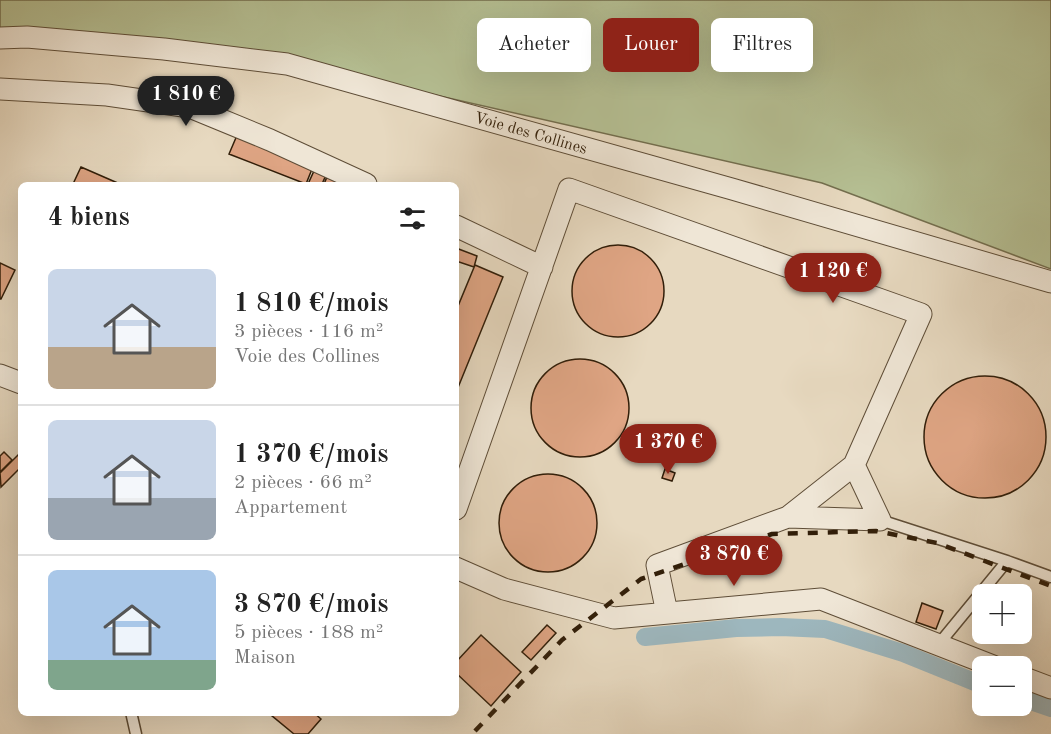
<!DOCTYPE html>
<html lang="fr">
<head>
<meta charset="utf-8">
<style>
  :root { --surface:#fff; --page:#f6f6f6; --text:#222; --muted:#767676; --line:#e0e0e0; --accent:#8f2418 }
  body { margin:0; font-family:"Old Standard TT",serif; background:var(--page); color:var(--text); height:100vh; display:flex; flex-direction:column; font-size:22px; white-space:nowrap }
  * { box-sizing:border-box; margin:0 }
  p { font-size:20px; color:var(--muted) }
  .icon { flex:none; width:33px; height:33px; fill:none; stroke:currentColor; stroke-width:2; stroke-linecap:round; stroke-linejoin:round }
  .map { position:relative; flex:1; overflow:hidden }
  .panel { position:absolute; left:18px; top:182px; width:441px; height:534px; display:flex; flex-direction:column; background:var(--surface); border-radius:9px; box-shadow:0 6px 24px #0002 }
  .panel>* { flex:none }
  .top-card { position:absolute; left:477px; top:18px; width:483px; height:54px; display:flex; gap:12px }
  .controls { position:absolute; left:972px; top:584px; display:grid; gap:12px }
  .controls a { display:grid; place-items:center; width:60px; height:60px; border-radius:9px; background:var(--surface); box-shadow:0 6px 24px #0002; font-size:30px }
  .price { position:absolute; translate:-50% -51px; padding:0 14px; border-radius:21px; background:var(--accent); color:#fff; font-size:20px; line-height:39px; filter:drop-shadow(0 2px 3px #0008) }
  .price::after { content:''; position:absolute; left:50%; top:36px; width:18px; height:14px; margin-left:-9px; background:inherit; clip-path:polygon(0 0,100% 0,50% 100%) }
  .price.active { background:#222; color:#fff }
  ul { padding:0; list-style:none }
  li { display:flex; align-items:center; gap:18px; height:150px; padding:0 30px }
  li+li { border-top:2px solid var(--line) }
  li span { display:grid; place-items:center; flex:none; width:168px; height:120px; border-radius:9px; color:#555 }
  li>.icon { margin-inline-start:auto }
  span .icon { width:72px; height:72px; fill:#fffc; stroke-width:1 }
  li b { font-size:26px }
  h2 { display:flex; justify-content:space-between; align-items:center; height:72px; padding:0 30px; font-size:26px }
  .tag { padding:0 21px; border-radius:9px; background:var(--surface); box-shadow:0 6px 24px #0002; font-size:21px; line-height:54px }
  .tag.active { background:var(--accent); color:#fff }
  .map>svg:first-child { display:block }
  .green { fill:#b5bf93; stroke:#736e4e; stroke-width:1.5 }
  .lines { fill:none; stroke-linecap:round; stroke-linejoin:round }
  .canal { stroke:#9db7be; stroke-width:18 }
  .building { fill:#dfa584; stroke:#311e09; stroke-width:1.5 }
  .lane-casing { stroke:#5e4d37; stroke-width:13 }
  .street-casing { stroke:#5e4d37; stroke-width:23 }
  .lane { stroke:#efe6d6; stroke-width:10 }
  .street { stroke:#efe6d6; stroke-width:21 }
  .rail { stroke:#311e09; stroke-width:4.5; stroke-dasharray:10 10; stroke-linecap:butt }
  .labels { text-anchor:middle; stroke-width:4.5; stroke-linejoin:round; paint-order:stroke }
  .street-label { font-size:16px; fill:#311e09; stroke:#efe6d6 }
</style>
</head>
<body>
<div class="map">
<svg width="1051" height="734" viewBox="0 0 1051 734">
  <rect width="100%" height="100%" fill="#e7d9c0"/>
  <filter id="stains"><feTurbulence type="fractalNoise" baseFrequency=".00333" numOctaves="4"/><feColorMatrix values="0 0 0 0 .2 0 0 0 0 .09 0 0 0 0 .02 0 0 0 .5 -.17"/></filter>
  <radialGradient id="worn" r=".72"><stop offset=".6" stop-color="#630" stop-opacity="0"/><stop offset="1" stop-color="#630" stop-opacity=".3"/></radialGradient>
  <path class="green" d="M0 0H1051V269L822 183 216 45 0 33Z"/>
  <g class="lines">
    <path class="canal" d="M645 637 736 628 781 627 825 629 903 653 982 685
      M1022 698 1051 708"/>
  </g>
  <path class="building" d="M238 133 314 164 306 184 229 154Z
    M81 167 120 184H73Z
    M314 171 326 175 322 184H308Z
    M327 177 337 181 336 184H324Z
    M572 291a46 46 0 1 1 92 0a46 46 0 1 1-92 0Z
    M456 248 477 256 474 267 456 261Z
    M0 263 15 270 1 299H0Z
    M475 265 503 277 457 390 456 311Z
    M531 408a49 49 0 1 1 98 0a49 49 0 1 1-98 0Z
    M924 437a61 61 0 1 1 122 0a61 61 0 1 1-122 0Z
    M4 452 12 460 0 472V456Z
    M18 455 21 458V467L1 487 0 473Z
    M665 469 675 473 672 481 662 478Z
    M499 523a49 49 0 1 1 98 0a49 49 0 1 1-98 0Z
    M922 603 943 611 936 629 916 622Z
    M547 625 556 633 531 660 522 652Z
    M481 635 521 672 491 706 456 673V662Z
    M273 712H313L321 719 308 734H294L271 715Z"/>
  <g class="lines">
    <defs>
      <path id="lane" d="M880 520 1007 561 1051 577
        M938 645 1007 561
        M131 712 136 734"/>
      <path id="street" d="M0 38 27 37 164 49 287 64 732 189 1051 282
        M0 89 107 95 190 107 270 140 366 184
        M456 226 542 267
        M0 375 21 383
        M456 509 569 189 921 314 854 465 880 520 788 517
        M456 568 504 589 614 618 821 599 993 666
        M667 613 657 565 788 517 854 465
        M1022 677 1051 688"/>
    </defs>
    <use href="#lane" class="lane-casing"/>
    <use href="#street" class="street-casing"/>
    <use href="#lane" class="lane"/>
    <use href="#street" class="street"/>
    <path class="rail" d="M475 731 562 640 641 579 772 534 876 531 937 543 1051 586"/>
  </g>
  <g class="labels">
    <g class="street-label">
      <text transform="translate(531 132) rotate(16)" y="6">Voie des Collines</text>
    </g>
  </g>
  <rect width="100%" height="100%" filter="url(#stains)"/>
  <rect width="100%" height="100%" fill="url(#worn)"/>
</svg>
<div class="controls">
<a>+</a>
<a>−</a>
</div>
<b class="price active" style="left:186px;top:127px">1 810 €</b>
<b class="price" style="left:833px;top:304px">1 120 €</b>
<b class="price" style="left:668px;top:475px">1 370 €</b>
<b class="price" style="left:734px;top:587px">3 870 €</b>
<div class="top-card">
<a class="tag">Acheter</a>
<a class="tag active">Louer</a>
<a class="tag">Filtres</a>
</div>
<section class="panel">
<h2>4 biens<svg class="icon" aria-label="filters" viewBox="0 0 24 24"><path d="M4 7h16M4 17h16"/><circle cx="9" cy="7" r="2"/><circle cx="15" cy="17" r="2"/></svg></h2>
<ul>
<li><span style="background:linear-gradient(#c9d6e8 65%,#b9a48a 0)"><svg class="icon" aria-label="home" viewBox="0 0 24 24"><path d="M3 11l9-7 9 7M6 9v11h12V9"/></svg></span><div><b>1 810 €/mois</b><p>3 pièces · 116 m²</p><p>Voie des Collines</p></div></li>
<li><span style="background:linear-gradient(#c9d6e8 65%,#9aa5b1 0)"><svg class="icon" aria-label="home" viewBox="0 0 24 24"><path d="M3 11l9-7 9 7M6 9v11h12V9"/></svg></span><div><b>1 370 €/mois</b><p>2 pièces · 66 m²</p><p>Appartement</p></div></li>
<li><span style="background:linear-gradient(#a9c7e8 75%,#7fa58c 0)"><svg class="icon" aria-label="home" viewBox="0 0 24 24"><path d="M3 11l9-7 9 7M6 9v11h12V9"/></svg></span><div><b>3 870 €/mois</b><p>5 pièces · 188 m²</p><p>Maison</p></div></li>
</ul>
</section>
</div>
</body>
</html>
